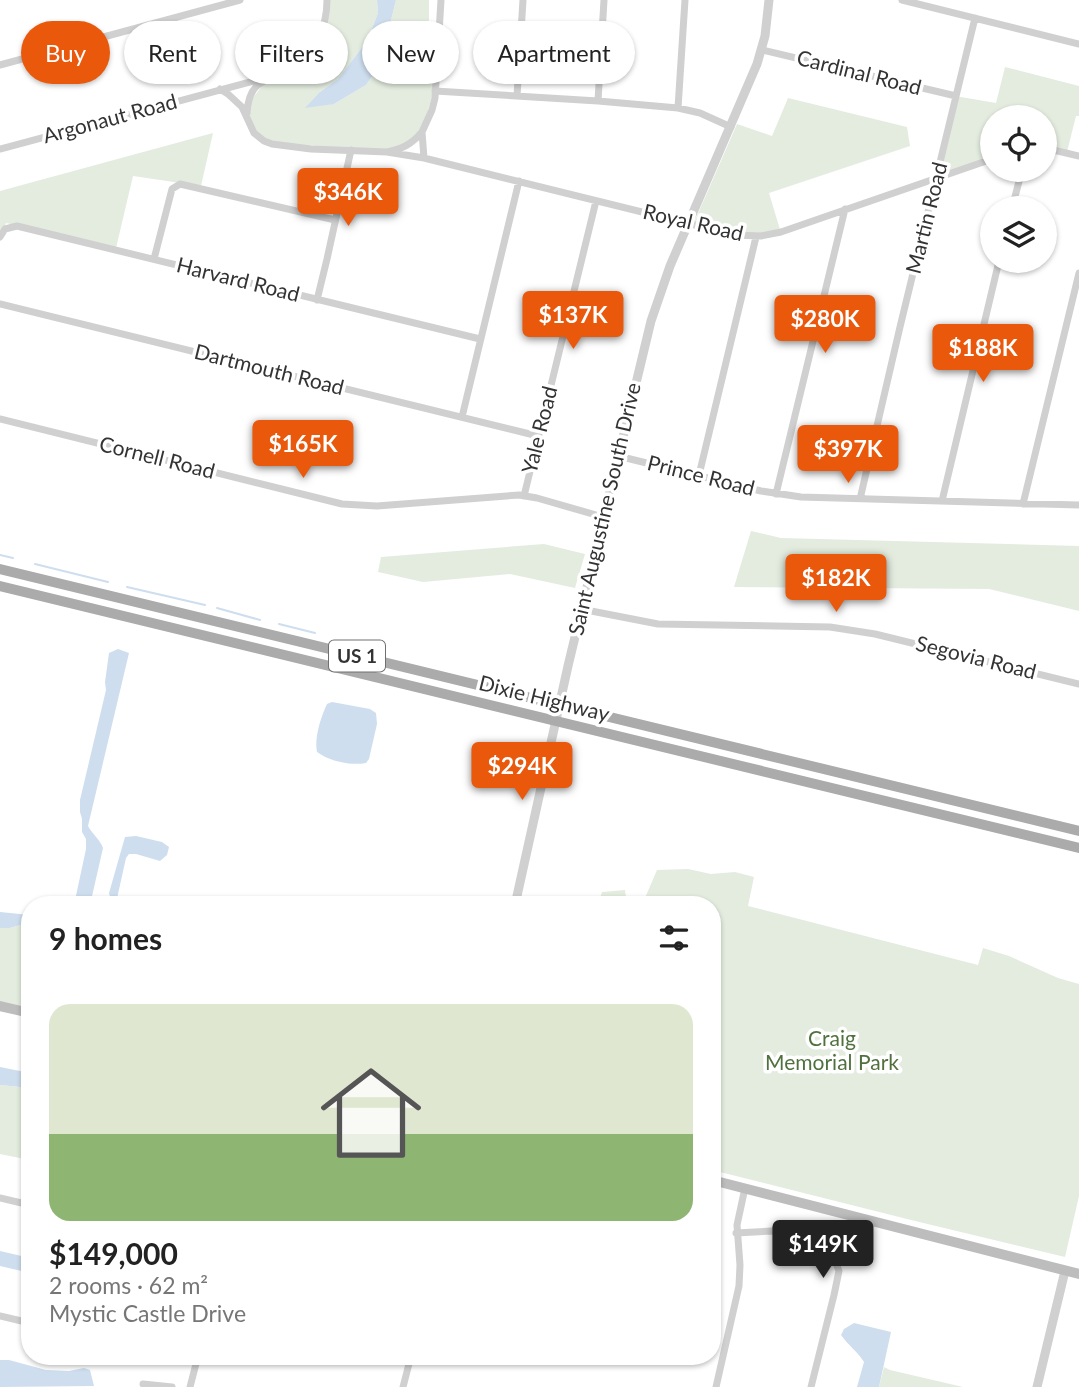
<!DOCTYPE html>
<html lang="en">
<head>
<meta charset="utf-8">
<style>
  :root { --surface:#fff; --page:#f6f6f6; --text:#222; --muted:#767676; --line:#e0e0e0; --accent:#ea580c }
  body { margin:0; font-family:Lato,sans-serif; background:var(--page); color:var(--text); height:100vh; display:flex; flex-direction:column; font-size:26px; white-space:nowrap }
  * { box-sizing:border-box; margin:0 }
  p { font-size:23px; color:var(--muted) }
  .icon { flex:none; width:38px; height:38px; fill:none; stroke:currentColor; stroke-width:2; stroke-linecap:round; stroke-linejoin:round }
  .map { position:relative; flex:1; overflow:hidden }
  .side { position:absolute; left:21px; top:896px; width:700px; height:469px; display:flex; flex-direction:column; background:var(--surface); border-radius:28px; box-shadow:0 2px 5px #0004 }
  .side>* { flex:none }
  .hud { position:absolute; left:21px; top:21px; width:700px; height:63px; display:flex; gap:14px }
  .fabs { position:absolute; left:980px; top:105px; display:grid; gap:14px }
  .fabs a { display:grid; place-items:center; width:77px; height:77px; border-radius:50%; background:var(--surface); box-shadow:0 2px 5px #0004; font-size:35px }
  .price { position:absolute; translate:-50% -60px; padding:0 16px; border-radius:7px; background:var(--accent); color:#fff; font-size:23px; line-height:46px; filter:drop-shadow(0 2px 4px #0008) }
  .price::after { content:''; position:absolute; left:50%; top:42px; width:21px; height:16px; margin-left:-10px; background:inherit; clip-path:polygon(0 0,100% 0,50% 100%) }
  .price.on { background:#222; color:#fff }
  ul { padding:0; list-style:none }
  li { display:grid; align-content:center; gap:14px; height:371px; padding:0 28px }
  li+li { border-top:2px solid var(--line) }
  li span { display:grid; place-items:center; height:217px; border-radius:21px; color:#555 }
  li>.icon { margin-inline-start:auto }
  span .icon { width:126px; height:126px; fill:#fffc; stroke-width:1 }
  li b { font-size:30px }
  h2 { display:flex; justify-content:space-between; align-items:center; height:84px; padding:0 28px; font-size:30px }
  .tag { padding:0 24px; border-radius:32px; background:var(--surface); box-shadow:0 2px 5px #0004; font-size:24px; line-height:63px }
  .tag.on { background:var(--accent); color:#fff }
  .map>svg:first-child { display:block }
  .green { fill:#e4ecdf }
  .water { fill:#cedeee }
  .lines { fill:none; stroke-linecap:round; stroke-linejoin:round }
  .stream { stroke:#cedeee; stroke-width:2 }
  .minor { stroke:#d0d0d0; stroke-width:7 }
  .tertiary { stroke:#d0d0d0; stroke-width:9 }
  .secondary { stroke:#bdbdbd; stroke-width:10 }
  .primary { stroke:#ababab; stroke-width:10 }
  .labels { text-anchor:middle; stroke-width:7; stroke-linejoin:round; paint-order:stroke }
  .shield { fill:#fff; stroke:#707070; stroke-width:2 }
  .shield-label { font-size:19px; font-weight:bold; fill:#333 }
  .street-label { font-size:21px; fill:#333; stroke:#fff }
  .park-label { font-size:21px; fill:#50713e; stroke:#fff }
</style>
</head>
<body>
<div class="map">
<svg width="1079" height="1387" viewBox="0 0 1079 1387">
  <rect width="100%" height="100%" fill="#fff"/>
  <path class="green" d="M325 0H377L378 13 367 41 338 79 320 92 334 104 366 85 380 65 396 0H429V19L424 42 438 52 437 77 423 130 398 151 268 143 252 129 249 113 252 99 265 82 286 73 324 32Z
    M1005 67 1079 86V116H1076L1067 152 1045 148V117H992V161L938 178 955 96 996 103Z
    M788 98 907 127 910 146 769 193 781 233 755 238 693 225 737 124 772 136Z
    M213 133 201 186 133 176 116 248 6 223 0 241V191Z
    M751 531 781 538 1079 546V611L989 589 734 587Z
    M544 544 585 554 575 588 510 574 423 582 378 572 381 557Z
    M688 869 711 874 735 872 754 877 748 906 978 965 983 948 1009 956 1058 978 1079 984V1196L1065 1257 911 1220 712 1170V905H642L657 870Z
    M625 890 626 897 624 898V905H594L599 901 602 892Z
    M30 922V1010L0 1003V928H10Z
    M0 1085 30 1088V1160L0 1154Z
    M884 1367 890 1370 963 1387H879Z"/>
  <path class="water" d="M377 0H396L380 65 366 85 334 104 305 108 320 92 338 79 367 41 378 13Z
    M118 649 129 653 88 826C92 834 100 839 103 848L90 905H74L86 849V839L82 832V819L80 812V800L106 690 105 682 109 653Z
    M332 702 370 709 376 713 377 724 369 759 366 763C351 766 329 761 317 752 314 738 321 717 327 704Z
    M136 836 162 842 169 847 167 855 160 861 136 854H129L126 858 116 903 110 897 109 893 125 837Z
    M0 912 30 915V922L10 928H0Z
    M0 1067 30 1073V1088L0 1085Z
    M0 1251 30 1258V1273L0 1266Z
    M854 1323 891 1332 879 1387H857L864 1362C857 1351 848 1345 841 1335L844 1329Z
    M0 1360H9L46 1370 69 1371 84 1368 90 1370 94 1386 0 1387Z"/>
  <g class="lines">
    <path class="stream" d="M0 555 13 558
      M35 564 108 582
      M127 587 205 605
      M217 608 260 620
      M279 624 315 633"/>
    <path class="minor" d="M902 0 1079 44
      M762 50 956 96
      M0 65 240 0
      M220 89 228 94 242 107 254 133 264 141 272 144 311 149 387 152C402 149 412 144 422 132
      M435 91 598 101 678 108 700 113 731 127
      M517 96 523 0
      M598 101 604 0
      M678 108 685 0
      M247 113C249 76 271 82 294 67 316 52 327 26 327 0
      M1045 148 1079 156
      M0 149 276 75
      M387 152 424 158 735 235 761 236 781 232 992 159
      M424 158 422 132 432 110 435 98 441 0
      M1012 208 1022 170
      M0 237 5 229 17 226 480 339
      M154 259 172 189 180 184 335 220
      M317 300 327 259 351 150
      M0 304 538 436
      M462 417 519 181
      M0 419 342 504 377 506 519 495 537 498 603 517
      M618 456 761 491 801 497 1079 505
      M699 475 756 237
      M776 494 845 209
      M524 496 596 201
      M860 499 900 327 975 18
      M942 501 999 261
      M1023 504 1079 273
      M581 609 658 624 830 627 875 634 1079 684
      M0 1198 30 1205
      M736 1233 772 1231 820 1243 832 1253 839 1271 834 1295 811 1387
      M0 1316 30 1323
      M143 1384 172 1387
      M190 1387 198 1356
      M403 1387 411 1356
      M716 1387 739 1286 740 1265 737 1225 745 1188"/>
    <path class="tertiary" d="M515 905 568 666 651 321 670 266 757 64 765 36 769 0
      M1037 1387 1065 1271"/>
    <path class="secondary" d="M0 1006 30 1013
      M712 1180 1079 1274"/>
    <path class="primary" d="M0 569 1079 831
      M0 586 1079 848"/>
  </g>
  <g class="labels">
    <rect class="shield" x="329" y="640.5" width="56" height="31" rx="5"/>
    <g class="shield-label">
      <text x="357" y="663">US 1</text>
    </g>
    <g class="street-label">
      <text transform="translate(859 73) rotate(14)" y="7">Cardinal Road</text>
      <text transform="translate(110 119) rotate(-15)" y="7">Argonaut Road</text>
      <text transform="translate(927 218) rotate(-76)" y="7">Martin Road</text>
      <text transform="translate(693 223) rotate(13)" y="7">Royal Road</text>
      <text transform="translate(238 280) rotate(14)" y="7">Harvard Road</text>
      <text transform="translate(269 370) rotate(14)" y="7">Dartmouth Road</text>
      <text transform="translate(540 430) rotate(-76)" y="7">Yale Road</text>
      <text transform="translate(157 458) rotate(14)" y="7">Cornell Road</text>
      <text transform="translate(701 476) rotate(14)" y="7">Prince Road</text>
      <text transform="translate(605 509) rotate(-77)" y="7">Saint Augustine South Drive</text>
      <text transform="translate(976 658) rotate(14)" y="7">Segovia Road</text>
      <text transform="translate(544 699) rotate(14)" y="7">Dixie Highway</text>
    </g>
    <g class="park-label">
      <text x="832" y="1046">Craig<tspan x="832" dy="24">Memorial Park</tspan></text>
    </g>
  </g>
</svg>
<div class="fabs">
<a><svg class="icon" aria-label="locate" viewBox="0 0 24 24"><circle cx="12" cy="12" r="6"/><path d="M12 2v4M12 18v4M2 12h4M18 12h4"/></svg></a>
<a><svg class="icon" aria-label="layers" viewBox="0 0 24 24"><path d="M12 4l9 5-9 5-9-5zM3 14l9 5 9-5"/></svg></a>
</div>
<b class="price" style="left:348px;top:228px">$346K</b>
<b class="price" style="left:573px;top:351px">$137K</b>
<b class="price" style="left:825px;top:355px">$280K</b>
<b class="price" style="left:983px;top:384px">$188K</b>
<b class="price" style="left:303px;top:480px">$165K</b>
<b class="price" style="left:848px;top:485px">$397K</b>
<b class="price" style="left:836px;top:614px">$182K</b>
<b class="price" style="left:522px;top:802px">$294K</b>
<b class="price on" style="left:823px;top:1280px">$149K</b>
<div class="hud">
<a class="tag on">Buy</a>
<a class="tag">Rent</a>
<a class="tag">Filters</a>
<a class="tag">New</a>
<a class="tag">Apartment</a>
</div>
<section class="side">
<h2>9 homes<svg class="icon" aria-label="filters" viewBox="0 0 24 24"><path d="M4 7h16M4 17h16"/><circle cx="9" cy="7" r="2"/><circle cx="15" cy="17" r="2"/></svg></h2>
<ul>
<li><span style="background:linear-gradient(#dfe7d0 60%,#8fb573 0)"><svg class="icon" aria-label="home" viewBox="0 0 24 24"><path d="M3 11l9-7 9 7M6 9v11h12V9"/></svg></span><div><b>$149,000</b><p>2 rooms · 62 m²</p><p>Mystic Castle Drive</p></div></li>
</ul>
</section>
</div>
</body>
</html>
